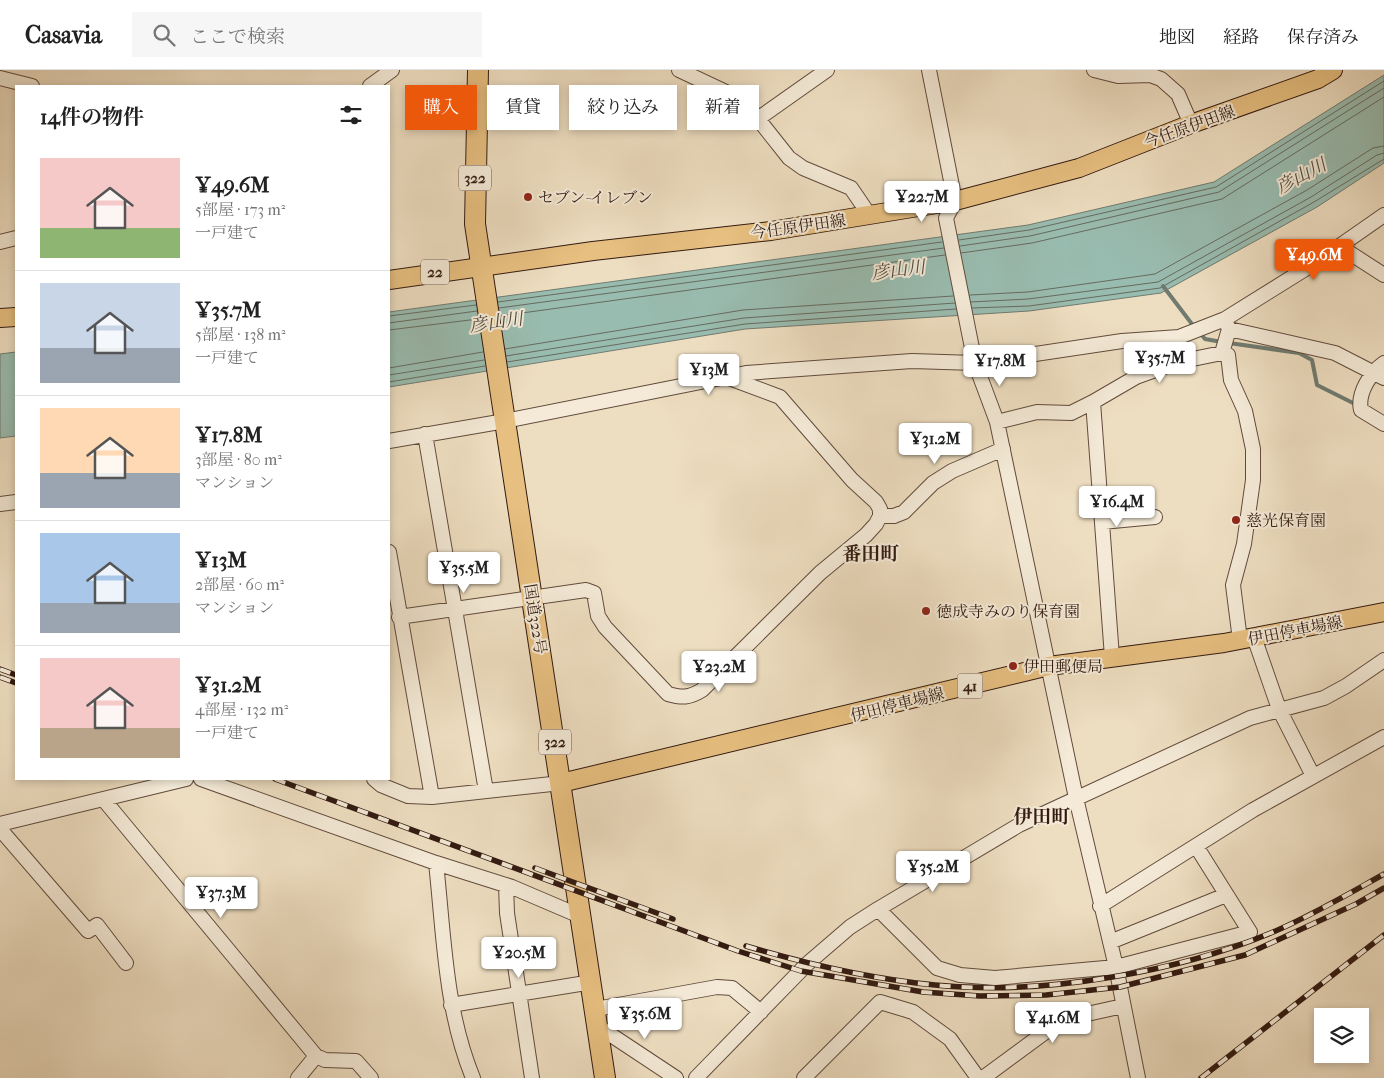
<!DOCTYPE html>
<html lang="ja">
<head>
<meta charset="utf-8">
<style>
  :root { --surface:#fff; --page:#f6f6f6; --text:#222; --muted:#767676; --line:#e0e0e0; --accent:#ea580c }
  body { margin:0; font-family:"IM FELL French Canon","Noto Serif JP",serif; background:var(--page); color:var(--text); height:100vh; display:flex; flex-direction:column; font-size:19px; white-space:nowrap }
  * { box-sizing:border-box; margin:0 }
  p { font-size:16px; color:var(--muted) }
  .icon { flex:none; width:28px; height:28px; fill:none; stroke:currentColor; stroke-width:2; stroke-linecap:round; stroke-linejoin:round }
  .map { position:relative; flex:1; overflow:hidden }
  .drawer { position:absolute; left:15px; top:15px; width:375px; height:695px; display:flex; flex-direction:column; background:var(--surface); border-radius:0px; box-shadow:0 2px 8px #0003 }
  .drawer>* { flex:none }
  .banner { position:absolute; left:405px; top:15px; width:475px; height:45px; display:flex; gap:10px }
  .fabs { position:absolute; left:1314px; top:938px; display:grid; gap:10px }
  .fabs a { display:grid; place-items:center; width:55px; height:55px; border-radius:0px; background:var(--surface); box-shadow:0 2px 8px #0003; font-size:25px }
  .price { position:absolute; translate:-50% -42px; padding:0 11px; border-radius:5px; background:#fff; color:#222; font-size:16px; line-height:32px; filter:drop-shadow(0 1px 2px #0008) }
  .price::after { content:''; position:absolute; left:50%; top:30px; width:15px; height:11px; margin-left:-8px; background:inherit; clip-path:polygon(0 0,100% 0,50% 100%) }
  .price.active { background:var(--accent); color:#fff }
  ul { padding:0; list-style:none }
  li { display:flex; align-items:center; gap:15px; height:125px; padding:0 25px }
  li+li { border-top:1px solid var(--line) }
  li span { display:grid; place-items:center; flex:none; width:140px; height:100px; border-radius:0px; color:#555 }
  li>.icon { margin-inline-start:auto }
  span .icon { width:60px; height:60px; fill:#fffc; stroke-width:1 }
  li b { font-size:21px }
  h2 { display:flex; justify-content:space-between; align-items:center; height:60px; padding:0 25px; font-size:21px }
  .pill { padding:0 18px; border-radius:0px; background:var(--surface); box-shadow:0 2px 8px #0003; font-size:18px; line-height:45px }
  .pill.active { background:var(--accent); color:#fff }
  header { display:flex; align-items:center; gap:30px; box-sizing:border-box; height:70px; padding:0 25px; background:var(--surface); border-bottom:1px solid var(--line) }
  header strong { font-size:24px }
  nav { display:flex; gap:28px; margin-inline-start:auto; font-size:18px }
  .search { width:350px; height:45px; background:var(--page); display:flex; align-items:center; gap:12px; box-sizing:border-box; padding:0 18px; border-radius:0px; color:var(--muted); font-size:19px }
  .map>svg:first-child { display:block }
  .water { fill:#99bcb0; stroke:#707b70 }
  .lines { fill:none; stroke-linecap:round; stroke-linejoin:round }
  .shore { stroke:#666b60; stroke-width:1 }
  .stream { stroke:#707b70; stroke-width:4 }
  .minor-casing { stroke:#614b3d; stroke-width:16 }
  .major-casing { stroke:#321a11; stroke-width:20 }
  .highway-casing { stroke:#321a11; stroke-width:22 }
  .minor { stroke:#f4ead7; stroke-width:14 }
  .major { stroke:#e7bf80; stroke-width:18 }
  .highway { stroke:#e7bf80; stroke-width:20 }
  .rail-casing { stroke:#321a11; stroke-width:5.5 }
  .rail { stroke:#f4ead7; stroke-width:4; stroke-dasharray:11; stroke-linecap:butt }
  .poi-dot { fill:#8f2418; stroke:#f4ead7; stroke-width:2 }
  .labels { text-anchor:middle; stroke-width:4; stroke-linejoin:round; paint-order:stroke }
  .shield { fill:#f4ead7; stroke:#6c584c; stroke-width:1 }
  .shield-label { font-size:15px; font-weight:bold; fill:#321a11 }
  .street-label { font-size:16px; fill:#321a11; stroke:#f4ead7 }
  .poi-label { font-size:16px; fill:#321a11; stroke:#f4ead7; text-anchor:start }
  .water-label { font-size:18px; font-style:italic; fill:#514b41; stroke:#f4ead7 }
  .quarter-label { font-size:19px; font-weight:bold; fill:#321a11; stroke:#f4ead7 }
</style>
</head>
<body>
<header>
<strong>Casavia</strong>
<div class="search"><svg class="icon" aria-label="search" viewBox="0 0 24 24"><circle cx="10" cy="10" r="6"/><path d="M15 15l6 6"/></svg>ここで検索</div>
<nav><a>地図</a><a>経路</a><a>保存済み</a></nav>
</header>
<div class="map">
<svg width="1384" height="1008" viewBox="0 0 1384 1008">
  <rect width="100%" height="100%" fill="#eedec1"/>
  <filter id="stains"><feTurbulence type="fractalNoise" baseFrequency=".004" numOctaves="4"/><feColorMatrix values="0 0 0 0 .2 0 0 0 0 .09 0 0 0 0 .02 0 0 0 .5 -.17"/></filter>
  <radialGradient id="worn" r=".72"><stop offset=".6" stop-color="#630" stop-opacity="0"/><stop offset="1" stop-color="#630" stop-opacity=".3"/></radialGradient>
  <path class="water" d="M1384 5V93L1317 137 1161 223 1029 241 745 259 389 317V242L1028 155 1214 112Z
    M16 282V366L0 368V284Z"/>
  <g class="lines">
    <path class="shore" d="M959 170 1029 160 1216 117 1384 11
      M960 176 1030 166 1219 122 1384 18
      M961 183 1032 173 1222 129 1384 27
      M970 225 1028 222 1155 204 1307 120 1373 78 1384 76
      M498 232 942 172
      M971 232 1028 229 1158 212 1311 127 1377 85 1384 83
      M499 238 944 178
      M972 238 1029 236 1160 218 1314 132 1384 89
      M389 246 476 235
      M500 246 945 185
      M389 253 477 241
      M389 260 478 249
      M505 279 743 240 953 226
      M506 286 744 248 955 233
      M507 292 745 254 956 239
      M389 298 483 282
      M389 305 484 290
      M389 312 485 296"/>
    <path class="stream" d="M1163 216 1195 258
      M1200 263 1205 269 1222 272
      M1229 273 1299 283 1312 290 1317 315 1357 335"/>
    <defs>
      <path id="minor" d="M679 0 743 30 789 88 803 98 851 118 870 146
        M929 0 955 131 946 148 975 293 997 352 1076 728 1116 897 1138 1008
        M1094 0 1118 6 1150 5 1161 9 1178 24 1191 54
        M0 8 32 16
        M370 16 392 0
        M759 48 827 0
        M0 172 16 168
        M1339 176 1384 205
        M1229 259 1335 283 1384 308
        M1222 283 1229 259 1225 250
        M1384 293C1371 302 1357 323 1361 340L1384 354
        M1093 332 1112 587
        M997 352 1037 342 1071 343 1093 332 1136 307 1178 292 1222 283 1228 285 1231 310 1245 341 1253 379V410L1244 474 1233 515 1240 570
        M425 364 486 721
        M389 371 505 351 746 303 912 291 975 293 1122 271 1179 267 1225 249 1318 191 1384 145
        M0 434 16 432
        M880 446H894L904 442 933 413 952 401 1003 379
        M1102 452 1155 447
        M389 482 432 727
        M399 547 586 520 594 523 598 546 605 557 668 624C682 628 689 628 702 620L820 503 866 465 876 454 880 446V439L876 432 852 410 780 327 729 308
        M1254 567 1279 639 1310 700
        M201 709 436 793 512 817 580 846
        M374 709 381 715 408 726 432 727 561 713
        M104 730 316 986
        M0 754 186 709
        M0 759 88 861 97 855 126 893
        M436 793C444 866 445 940 473 1008
        M506 815 507 843 532 1008
        M1100 836 1253 740 1384 667
        M878 839 937 898 960 905 995 908 1116 897 1250 862 1196 776
        M1110 872 1226 825
        M451 935 592 912
        M596 939 717 917 732 918 761 942
        M599 957 676 1008
        M298 1008 316 986 325 990 356 991 371 1008
        M696 1008 807 894 850 857 878 839 1019 755 1250 648 1324 628 1346 616 1384 590
        M804 1008 880 932 913 942 950 969 978 1008
        M983 1008 1048 960 1078 946 1123 936"/>
      <path id="major" d="M389 210 593 181 771 161 955 131 1079 98 1191 54 1318 9 1333 0
        M0 248 16 247
        M561 713 1049 596 1224 573 1384 542"/>
      <path id="highway" d="M478 0 475 154 605 1008"/>
    </defs>
    <use href="#minor" class="minor-casing"/>
    <use href="#major" class="major-casing"/>
    <use href="#highway" class="highway-casing"/>
    <use href="#minor" class="minor"/>
    <use href="#major" class="major"/>
    <use href="#highway" class="highway"/>
    <defs>
      <path id="rail" d="M0 599 16 605
        M0 607 16 613
        M275 709 738 881 801 901 923 922 980 926 1046 925 1120 917 1245 885 1356 834 1384 818
        M535 798 673 849
        M746 876C807 894 871 909 935 915 1042 926 1182 902 1280 859 1316 843 1350 823 1384 804
        M1201 1008 1384 865"/>
    </defs>
    <use href="#rail" class="rail-casing"/>
    <use href="#rail" class="rail"/>
  </g>
  <g class="poi-dot">
    <circle cx="528" cy="127" r="5"/>
    <circle cx="1236" cy="450" r="5"/>
    <circle cx="926" cy="541" r="5"/>
    <circle cx="1013" cy="596" r="5"/>
  </g>
  <g class="labels">
    <g class="shield">
      <rect x="459" y="95.5" width="32" height="25" rx="4"/>
      <rect x="421" y="189.5" width="28" height="25" rx="4"/>
      <rect x="957.5" y="603.5" width="25" height="25" rx="4"/>
      <rect x="539" y="659.5" width="32" height="25" rx="4"/>
    </g>
    <g class="shield-label">
      <text x="475" y="113">322</text>
      <text x="435" y="207">22</text>
      <text x="970" y="621">41</text>
      <text x="555" y="677">322</text>
    </g>
    <g class="street-label">
      <text transform="translate(1189 56) rotate(-20)" y="6">今任原伊田線</text>
      <text transform="translate(798 156) rotate(-8)" y="6">今任原伊田線</text>
      <text transform="translate(536 549) rotate(81)" y="6">国道322号</text>
      <text transform="translate(1295 560) rotate(-11)" y="6">伊田停車場線</text>
      <text transform="translate(897 634) rotate(-14)" y="6">伊田停車場線</text>
    </g>
    <g class="poi-label">
      <text x="538" y="133">セブン-イレブン</text>
      <text x="1246" y="456">慈光保育園</text>
      <text x="936" y="547">徳成寺みのり保育園</text>
      <text x="1023" y="602">伊田郵便局</text>
    </g>
    <g class="water-label">
      <text transform="translate(1301 106) rotate(-28)" y="6">彦山川</text>
      <text transform="translate(898 200) rotate(-7)" y="6">彦山川</text>
      <text transform="translate(496 252) rotate(-8)" y="6">彦山川</text>
    </g>
    <g class="quarter-label">
      <text x="871" y="490">番田町</text>
      <text x="1042" y="753">伊田町</text>
    </g>
  </g>
  <rect width="100%" height="100%" filter="url(#stains)"/>
  <rect width="100%" height="100%" fill="url(#worn)"/>
</svg>
<div class="fabs">
<a><svg class="icon" aria-label="layers" viewBox="0 0 24 24"><path d="M12 4l9 5-9 5-9-5zM3 14l9 5 9-5"/></svg></a>
</div>
<b class="price" style="left:922px;top:153px">¥22.7M</b>
<b class="price active" style="left:1314px;top:211px">¥49.6M</b>
<b class="price" style="left:1160px;top:314px">¥35.7M</b>
<b class="price" style="left:1000px;top:317px">¥17.8M</b>
<b class="price" style="left:709px;top:326px">¥13M</b>
<b class="price" style="left:935px;top:395px">¥31.2M</b>
<b class="price" style="left:1117px;top:458px">¥16.4M</b>
<b class="price" style="left:464px;top:524px">¥35.5M</b>
<b class="price" style="left:719px;top:623px">¥23.2M</b>
<b class="price" style="left:933px;top:823px">¥35.2M</b>
<b class="price" style="left:221px;top:849px">¥37.3M</b>
<b class="price" style="left:519px;top:909px">¥20.5M</b>
<b class="price" style="left:645px;top:970px">¥35.6M</b>
<b class="price" style="left:1053px;top:974px">¥41.6M</b>
<div class="banner">
<a class="pill active">購入</a>
<a class="pill">賃貸</a>
<a class="pill">絞り込み</a>
<a class="pill">新着</a>
</div>
<section class="drawer">
<h2>14件の物件<svg class="icon" aria-label="filters" viewBox="0 0 24 24"><path d="M4 7h16M4 17h16"/><circle cx="9" cy="7" r="2"/><circle cx="15" cy="17" r="2"/></svg></h2>
<ul>
<li><span style="background:linear-gradient(#f6c9c9 70%,#8fb573 0)"><svg class="icon" aria-label="home" viewBox="0 0 24 24"><path d="M3 11l9-7 9 7M6 9v11h12V9"/></svg></span><div><b>¥49.6M</b><p>5部屋 · 173 m²</p><p>一戸建て</p></div></li>
<li><span style="background:linear-gradient(#c9d6e8 65%,#9aa5b1 0)"><svg class="icon" aria-label="home" viewBox="0 0 24 24"><path d="M3 11l9-7 9 7M6 9v11h12V9"/></svg></span><div><b>¥35.7M</b><p>5部屋 · 138 m²</p><p>一戸建て</p></div></li>
<li><span style="background:linear-gradient(#ffd9b3 65%,#9aa5b1 0)"><svg class="icon" aria-label="home" viewBox="0 0 24 24"><path d="M3 11l9-7 9 7M6 9v11h12V9"/></svg></span><div><b>¥17.8M</b><p>3部屋 · 80 m²</p><p>マンション</p></div></li>
<li><span style="background:linear-gradient(#a9c7e8 70%,#9aa5b1 0)"><svg class="icon" aria-label="home" viewBox="0 0 24 24"><path d="M3 11l9-7 9 7M6 9v11h12V9"/></svg></span><div><b>¥13M</b><p>2部屋 · 60 m²</p><p>マンション</p></div></li>
<li><span style="background:linear-gradient(#f6c9c9 70%,#b9a48a 0)"><svg class="icon" aria-label="home" viewBox="0 0 24 24"><path d="M3 11l9-7 9 7M6 9v11h12V9"/></svg></span><div><b>¥31.2M</b><p>4部屋 · 132 m²</p><p>一戸建て</p></div></li>
</ul>
</section>
</div>
</body>
</html>
